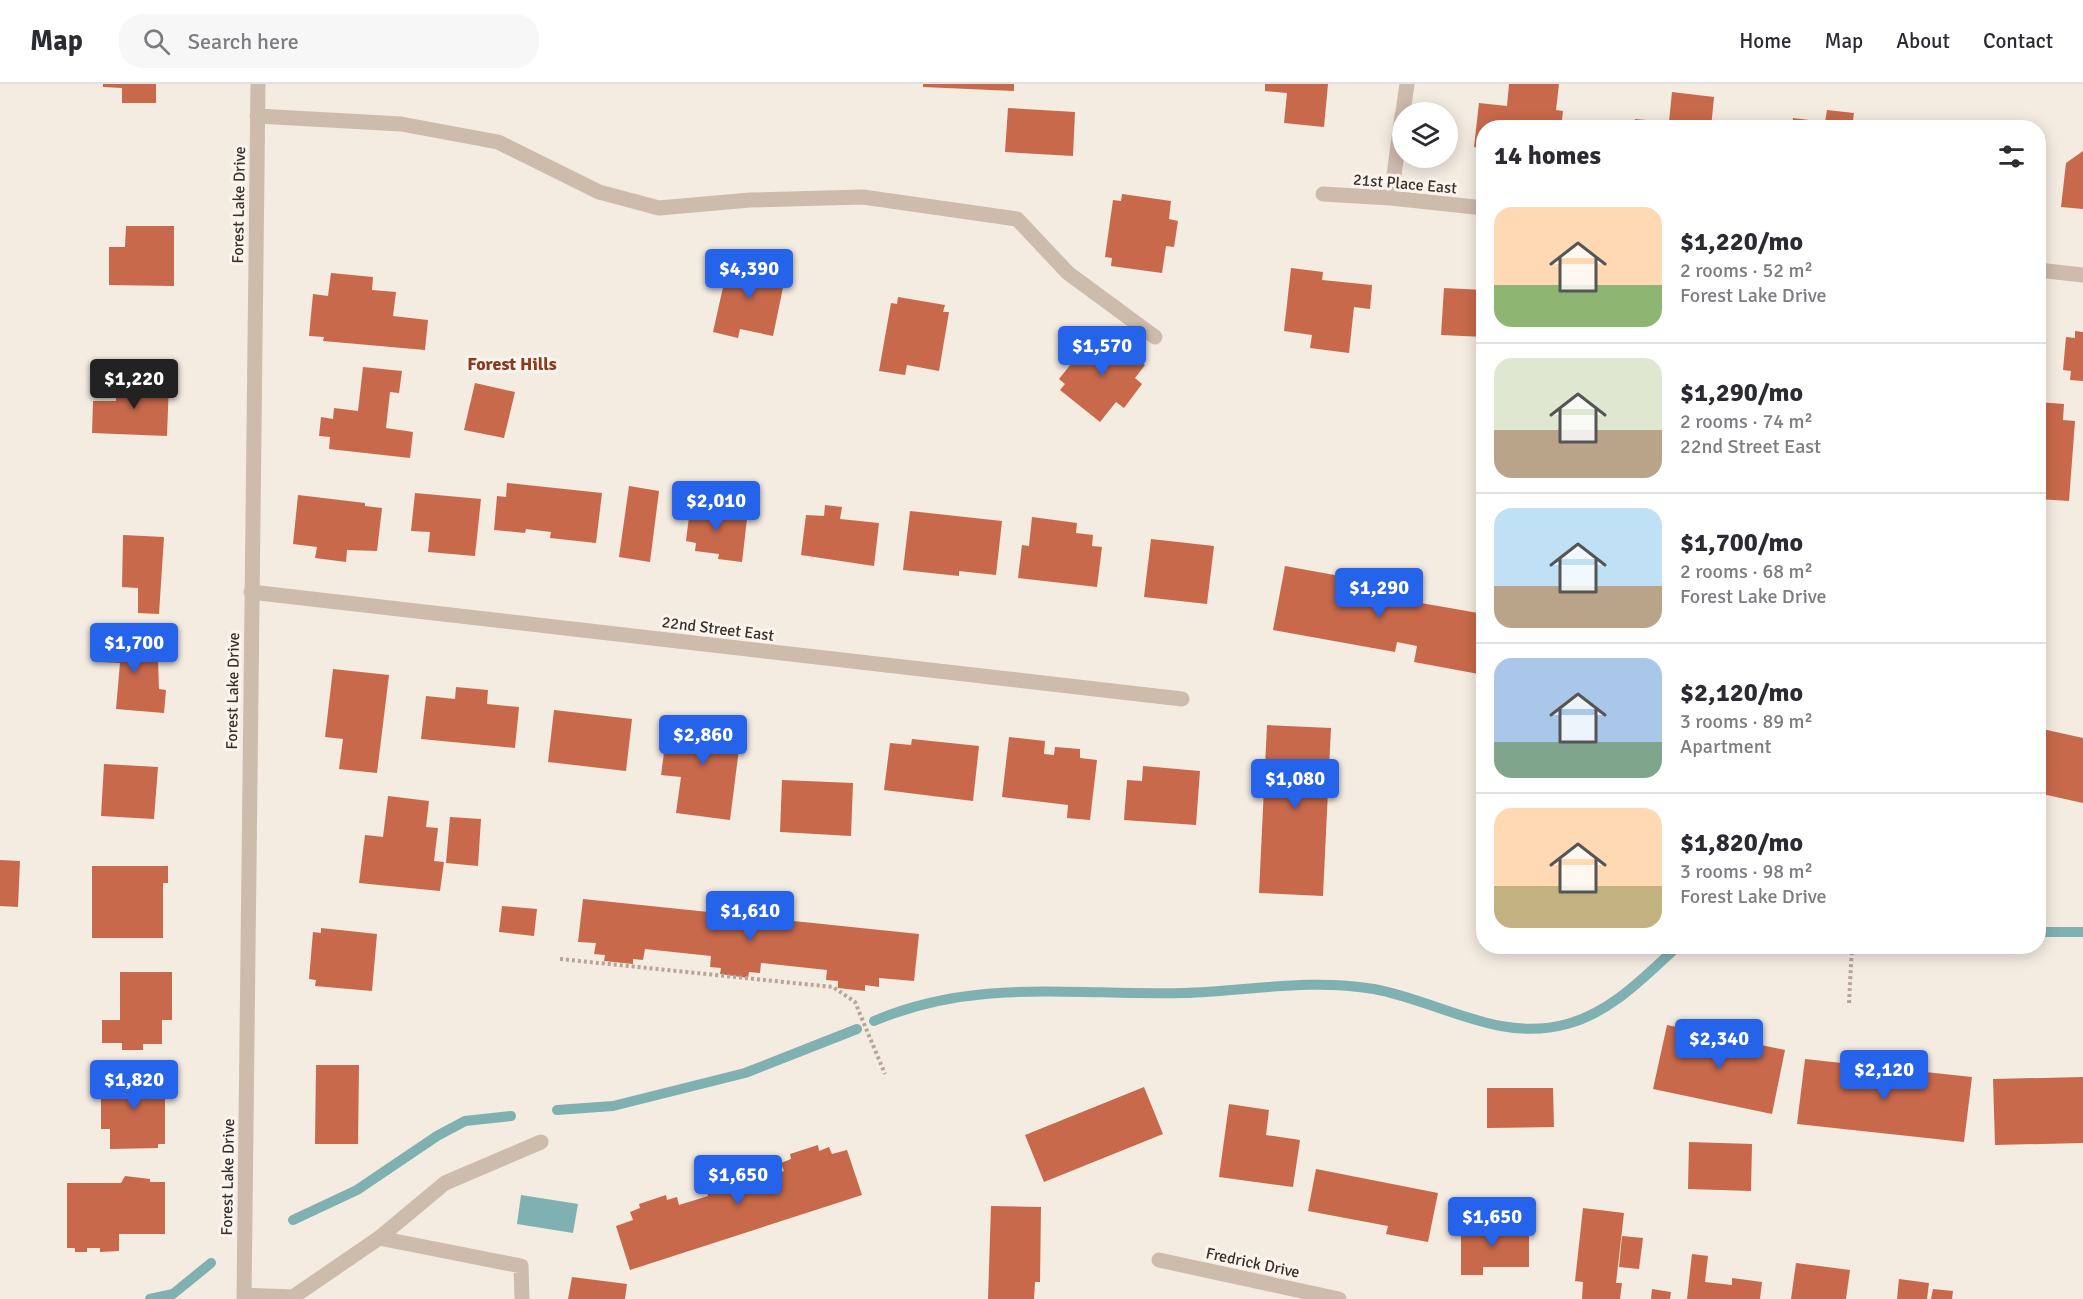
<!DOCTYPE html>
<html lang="en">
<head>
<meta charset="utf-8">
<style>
  :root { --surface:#fff; --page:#f7f7f7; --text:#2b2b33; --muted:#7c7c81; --line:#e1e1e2; --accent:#2563eb }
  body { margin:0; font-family:Signika,sans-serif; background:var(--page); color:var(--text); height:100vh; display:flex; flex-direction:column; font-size:22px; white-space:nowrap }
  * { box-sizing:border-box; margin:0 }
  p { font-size:20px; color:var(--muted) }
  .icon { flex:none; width:33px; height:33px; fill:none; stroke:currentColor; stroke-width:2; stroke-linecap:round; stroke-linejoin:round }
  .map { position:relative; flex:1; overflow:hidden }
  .details { position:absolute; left:1476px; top:36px; width:570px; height:834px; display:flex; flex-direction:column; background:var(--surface); border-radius:24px; box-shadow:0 3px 15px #0003 }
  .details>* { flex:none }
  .tools { position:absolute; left:1392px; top:18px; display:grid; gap:12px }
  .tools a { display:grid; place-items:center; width:66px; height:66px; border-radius:50%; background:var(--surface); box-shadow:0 3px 15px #0003; font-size:30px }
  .price { position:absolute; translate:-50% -51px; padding:0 14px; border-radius:6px; background:var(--accent); color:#fff; font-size:20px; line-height:39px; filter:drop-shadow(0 2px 3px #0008) }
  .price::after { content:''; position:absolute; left:50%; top:36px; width:18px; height:14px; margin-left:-9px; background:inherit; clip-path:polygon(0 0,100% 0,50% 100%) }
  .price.current { background:#222; color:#fff }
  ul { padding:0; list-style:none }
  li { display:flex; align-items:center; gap:18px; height:150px; padding:0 18px }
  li+li { border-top:2px solid var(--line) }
  li span { display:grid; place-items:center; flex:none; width:168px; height:120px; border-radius:18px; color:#555 }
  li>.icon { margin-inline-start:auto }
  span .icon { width:72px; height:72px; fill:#fffc; stroke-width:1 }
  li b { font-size:26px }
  h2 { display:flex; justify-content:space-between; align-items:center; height:72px; padding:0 18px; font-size:26px }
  header { display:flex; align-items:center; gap:36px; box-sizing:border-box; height:84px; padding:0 30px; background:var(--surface); border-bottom:2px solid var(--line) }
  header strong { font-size:28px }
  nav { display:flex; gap:33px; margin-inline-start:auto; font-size:21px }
  .search { width:420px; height:54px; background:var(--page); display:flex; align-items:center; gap:15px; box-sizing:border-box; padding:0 21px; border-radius:24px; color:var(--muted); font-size:22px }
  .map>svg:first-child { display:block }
  .water { fill:#7fb0b2 }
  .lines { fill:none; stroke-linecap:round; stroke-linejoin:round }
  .stream { stroke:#7fb0b2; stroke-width:10 }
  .building { fill:#c8694b }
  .path { stroke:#b9a596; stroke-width:4; stroke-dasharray:3 3; stroke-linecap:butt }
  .minor { stroke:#cdbbac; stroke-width:15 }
  .labels { text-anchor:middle; stroke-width:6; stroke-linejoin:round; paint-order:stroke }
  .street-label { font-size:16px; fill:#3b302b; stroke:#fbf5ee }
  .neighbourhood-label { font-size:18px; font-weight:bold; fill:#8c3b22; stroke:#fbf5ee }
</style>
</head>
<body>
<header>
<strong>Map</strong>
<div class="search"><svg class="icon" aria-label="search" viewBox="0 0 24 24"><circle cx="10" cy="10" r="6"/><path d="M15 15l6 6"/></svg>Search here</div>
<nav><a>Home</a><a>Map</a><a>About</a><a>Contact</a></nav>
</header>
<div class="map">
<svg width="2083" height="1215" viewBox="0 0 2083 1215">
  <rect width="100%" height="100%" fill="#f4ebe1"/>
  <path class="water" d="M521 1111 578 1120 573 1149 517 1140Z"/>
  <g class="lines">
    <path class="stream" d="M2038 848H2083
      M874 937C977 893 1077 912 1184 909 1248 907 1309 894 1374 905 1439 917 1499 959 1567 940 1612 928 1645 892 1678 862
      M557 1026 613 1022 745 989 857 945
      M293 1136 357 1106 437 1052 465 1037 511 1032
      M150 1215 173 1210 211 1179"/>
  </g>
  <path class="building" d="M103 0H156V19H122V4L103 3Z
    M923 0H1014V7L923 3Z
    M1265 0H1328L1324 43 1284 39 1287 9 1265 7Z
    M1509 0H1559L1556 26 1563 27 1561 44H1484V65L1474 63 1479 19 1507 22Z
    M1672 8 1714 13 1711 44H1634L1635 35 1669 38Z
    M1008 24 1075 28 1073 72 1005 68Z
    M1827 26 1854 29 1852 44H1792L1793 34 1825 38Z
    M2083 67V125L2061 123 2066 79Z
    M1122 110 1171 117 1169 135 1178 137 1174 163 1166 162 1162 189 1111 182 1112 174 1105 173 1113 116 1121 117Z
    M126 142H174V202L109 201V163H125Z
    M736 176 782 186 780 193 785 194 773 252 740 245 738 254 713 248 728 181 734 183Z
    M1291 184 1323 188 1322 196 1372 201 1370 225 1354 223 1349 269 1310 264 1312 251 1284 247Z
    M331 189 373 193 372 206 396 208 393 232 428 236 425 266 323 257 324 253 309 252 313 210 328 212Z
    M1444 204 1484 206V253L1441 251Z
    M898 213 945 221 943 228H949L939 287 907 281 905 291 879 287 891 219 897 220Z
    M2075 247 2083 248V297L2070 296 2071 287 2063 286 2066 253 2075 254Z
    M1094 251 1102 256 1106 251 1145 281 1135 294 1142 300 1124 324 1116 318 1100 338 1060 306 1065 300 1059 295Z
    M363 283 402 287 399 309 390 308 386 344 413 348 410 374 329 365 330 353 319 352 321 333 333 335 334 324 358 327Z
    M116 296 169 298 167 352 92 349 93 317H116Z
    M475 299 515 308 504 354 464 346Z
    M2038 318 2064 320 2063 336 2075 337 2069 417 2038 415Z
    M507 399 602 409 596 459 550 454 551 448 526 445 525 449 494 446 497 412 506 413Z
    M629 402 659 407 650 478 619 473Z
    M415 409 481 415 475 472 428 468 430 448 411 447Z
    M298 411 365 419V422L382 424 377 467 347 466 346 478 315 474 317 463 293 460Z
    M691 416 712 419 711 430 747 435 742 478 718 475 719 470 695 467 696 459 686 457Z
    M825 421 842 423 840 435 879 439 874 482 801 471 806 431 824 432Z
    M910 427 1002 437 996 491 959 487V492L903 486Z
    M1032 433 1077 439 1076 449 1093 451 1092 462 1102 463 1097 503 1018 494 1022 461 1029 462Z
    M123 451 164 453 159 530 138 529V504L122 503Z
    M1151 455 1214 462 1207 520 1144 513Z
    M1285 482 1400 503 1398 515 1484 530V591L1414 578 1417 562 1397 558 1395 568 1273 546Z
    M102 549 142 552V565L147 566V574L158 575 159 605 166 606 164 629 116 625 120 579 100 578Z
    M333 585 389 591 377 689 339 685 343 655 325 653Z
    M456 603 488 606 487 620 519 623 515 664 421 655 426 612 455 615Z
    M554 626 632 635 626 687 548 678Z
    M677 633 733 640 732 647 741 649 730 736 676 729 681 693 661 691 668 639 676 640Z
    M1267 641 1331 644 1323 812 1259 809Z
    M2038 644 2083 654V719L2038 709Z
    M1009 653 1045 657 1044 670 1054 671 1055 663 1080 665V674L1097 676 1090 736 1067 734 1068 721 1002 713Z
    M912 655 979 662 973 717 884 706 890 659 911 661Z
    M104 680 158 683 154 735 101 732Z
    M1143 682 1200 687 1196 741 1124 736 1127 696 1142 697Z
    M782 696 853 699 851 752 780 748Z
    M388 712 429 717 426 743 438 744 434 777 444 778 440 807 359 799 365 751 383 753Z
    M450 733 481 735 478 782 446 779Z
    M0 776 20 777 18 823 0 822Z
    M92 782H168V799H163V854H92Z
    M583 815 919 850 914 897 879 894V903L865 901V907L838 904V897L826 896 827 886 761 879 760 889 749 888 748 894 720 890 721 884 710 883 711 872 645 865 643 876 633 875V880L604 877 605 871 594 870 596 859 578 858Z
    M502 822 537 825 534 852 499 848Z
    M321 844 377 850 372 907 315 902 316 896 309 895 313 848 321 849Z
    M120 888H172V936H162V960H143V966H122V959H102V936H120Z
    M1667 941 1785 966 1772 1030 1653 1005Z
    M1805 975 1972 993 1964 1058 1797 1040Z
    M316 981H359L358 1060H315Z
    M108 990H158V995H165V1060H158V1064L110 1065V1045H101V1008H108Z
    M2083 993V1059L1995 1061 1993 995Z
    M1144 1003 1163 1050 1044 1098 1025 1051Z
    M1487 1004H1553L1554 1043 1487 1044Z
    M1229 1020 1269 1026 1266 1051 1300 1056 1293 1103 1219 1093Z
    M1689 1058 1752 1060 1751 1107 1688 1105Z
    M818 1061 819 1067 829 1063 832 1070 847 1066 862 1111 630 1186 616 1142 633 1136 630 1128 640 1124 639 1120 666 1111 667 1116 677 1113 679 1121 708 1112 706 1104 716 1100 714 1096 740 1087 742 1092 752 1088 755 1096 784 1087 781 1079 791 1075 790 1070Z
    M1316 1085 1438 1109 1428 1158 1386 1150 1388 1142 1308 1127Z
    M125 1092 150 1095V1098H165V1150H119V1167L100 1168V1164H87V1168H75V1164H67V1099H121Z
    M991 1122 1041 1123 1040 1198H1035L1034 1215H988Z
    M1583 1124 1624 1129 1616 1199H1622L1620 1215H1582L1583 1198 1575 1197Z
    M1461 1138H1496V1145H1529V1183H1483V1191H1461Z
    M1622 1152 1643 1154 1639 1185 1619 1183Z
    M1692 1170 1708 1172 1705 1198 1732 1201V1194L1762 1198 1760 1215H1687Z
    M1796 1179 1850 1186 1846 1215H1791Z
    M572 1193 627 1200 625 1215H568Z
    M1899 1195 1929 1199 1927 1215H1897Z
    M1652 1205 1671 1208 1670 1215H1651Z
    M1933 1205 1953 1207 1952 1215H1931Z"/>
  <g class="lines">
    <path class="path" d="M560 875 833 903 855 918 885 990
      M1849 919 1852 862"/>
    <path class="minor" d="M1403 28 1407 0
      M257 32 401 40 498 58 599 108 659 124 750 116 863 113 1017 135 1068 189 1155 253
      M1323 110 1391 114 1484 124
      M1391 114 1402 31
      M2038 186 2083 191
      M251 508 1182 615
      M379 1154 521 1182 522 1215
      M1159 1176 1339 1215
      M244 1211 293 1213 379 1154 445 1099 541 1058
      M244 1215 258 0"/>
  </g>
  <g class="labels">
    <g class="street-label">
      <text transform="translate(1405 99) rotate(5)" y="6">21st Place East</text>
      <text transform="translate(238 121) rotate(-89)" y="6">Forest Lake Drive</text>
      <text transform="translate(718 544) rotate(7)" y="6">22nd Street East</text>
      <text transform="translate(232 607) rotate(-89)" y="6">Forest Lake Drive</text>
      <text transform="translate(227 1093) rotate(-89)" y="6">Forest Lake Drive</text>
      <text transform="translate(1253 1178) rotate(12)" y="6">Fredrick Drive</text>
    </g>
    <g class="neighbourhood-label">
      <text x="512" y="286">Forest Hills</text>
    </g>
  </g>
</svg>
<div class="tools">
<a><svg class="icon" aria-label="layers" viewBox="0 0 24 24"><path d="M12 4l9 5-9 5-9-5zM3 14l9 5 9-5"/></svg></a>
</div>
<b class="price" style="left:749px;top:216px">$4,390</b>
<b class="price" style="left:1102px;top:293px">$1,570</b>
<b class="price current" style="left:134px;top:326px">$1,220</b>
<b class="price" style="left:716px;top:448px">$2,010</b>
<b class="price" style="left:1379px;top:535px">$1,290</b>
<b class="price" style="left:134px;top:590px">$1,700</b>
<b class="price" style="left:703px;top:682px">$2,860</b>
<b class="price" style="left:1295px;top:726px">$1,080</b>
<b class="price" style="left:750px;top:858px">$1,610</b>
<b class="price" style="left:1719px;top:986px">$2,340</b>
<b class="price" style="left:1884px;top:1017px">$2,120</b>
<b class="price" style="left:134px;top:1027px">$1,820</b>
<b class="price" style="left:738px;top:1122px">$1,650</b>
<b class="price" style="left:1492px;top:1164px">$1,650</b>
<section class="details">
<h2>14 homes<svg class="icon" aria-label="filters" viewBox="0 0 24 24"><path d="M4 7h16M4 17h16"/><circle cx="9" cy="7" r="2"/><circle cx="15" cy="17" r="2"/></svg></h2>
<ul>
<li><span style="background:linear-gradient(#ffd9b3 65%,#8fb573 0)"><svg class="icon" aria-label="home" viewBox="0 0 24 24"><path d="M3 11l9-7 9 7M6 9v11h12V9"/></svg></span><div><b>$1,220/mo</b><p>2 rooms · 52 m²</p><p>Forest Lake Drive</p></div></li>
<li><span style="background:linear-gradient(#dfe7d0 60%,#b9a48a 0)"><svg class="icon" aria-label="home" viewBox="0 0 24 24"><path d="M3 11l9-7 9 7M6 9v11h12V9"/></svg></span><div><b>$1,290/mo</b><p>2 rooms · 74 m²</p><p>22nd Street East</p></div></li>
<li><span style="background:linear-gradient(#bfe0f5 65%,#b9a48a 0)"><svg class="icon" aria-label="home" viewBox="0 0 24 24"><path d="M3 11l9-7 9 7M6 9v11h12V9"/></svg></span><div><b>$1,700/mo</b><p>2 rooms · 68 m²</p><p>Forest Lake Drive</p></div></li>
<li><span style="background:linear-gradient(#a9c7e8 70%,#7fa58c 0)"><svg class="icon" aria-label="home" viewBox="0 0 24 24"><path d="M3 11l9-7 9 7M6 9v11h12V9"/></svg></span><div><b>$2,120/mo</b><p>3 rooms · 89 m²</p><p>Apartment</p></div></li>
<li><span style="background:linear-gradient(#ffd9b3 65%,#c2b280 0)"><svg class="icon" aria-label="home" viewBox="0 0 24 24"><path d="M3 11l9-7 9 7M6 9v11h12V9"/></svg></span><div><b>$1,820/mo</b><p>3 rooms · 98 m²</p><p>Forest Lake Drive</p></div></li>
</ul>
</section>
</div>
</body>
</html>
